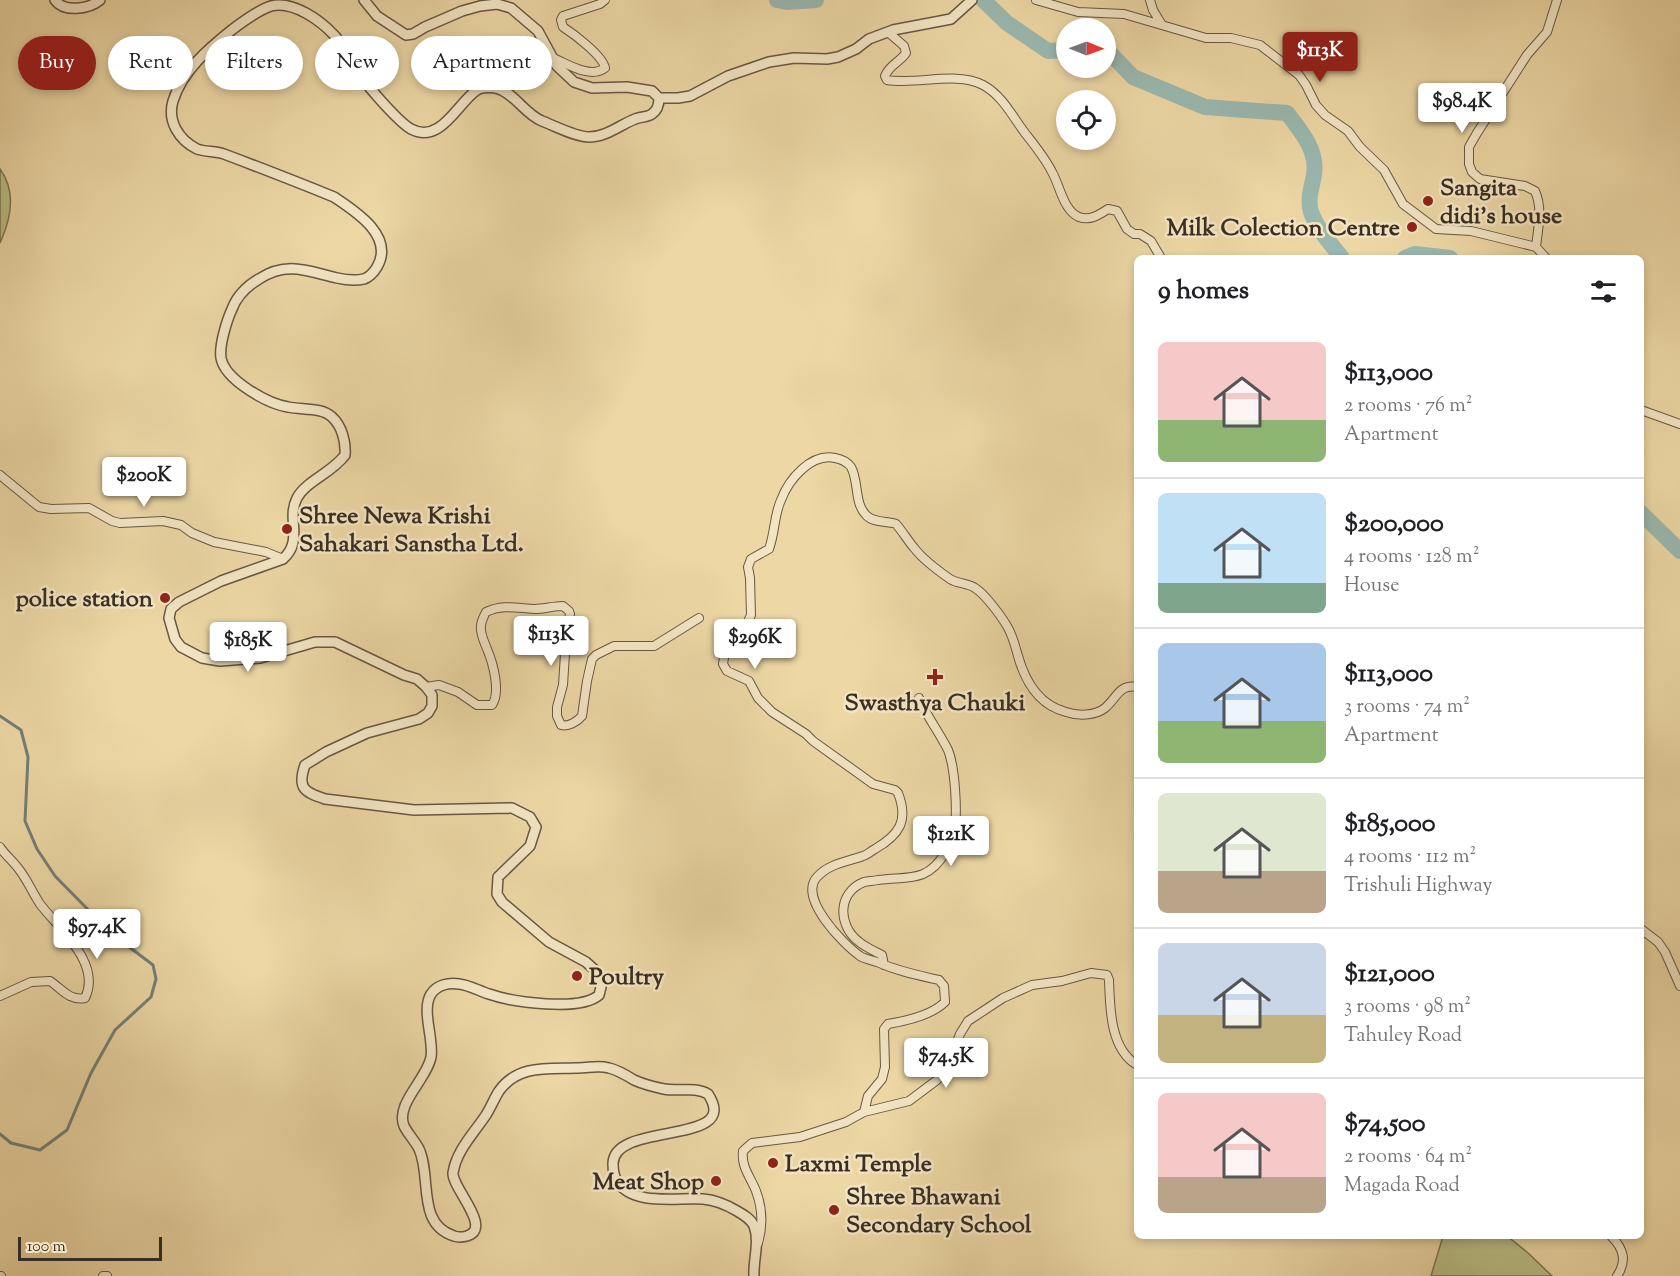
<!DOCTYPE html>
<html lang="en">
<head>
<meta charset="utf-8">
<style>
  :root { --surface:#fff; --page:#f2f2f2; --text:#202124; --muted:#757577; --line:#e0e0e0; --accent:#8f2418 }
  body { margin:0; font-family:"Sorts Mill Goudy",serif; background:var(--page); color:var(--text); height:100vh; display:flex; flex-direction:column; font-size:22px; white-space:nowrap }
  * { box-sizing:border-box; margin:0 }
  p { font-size:20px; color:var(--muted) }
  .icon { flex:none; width:33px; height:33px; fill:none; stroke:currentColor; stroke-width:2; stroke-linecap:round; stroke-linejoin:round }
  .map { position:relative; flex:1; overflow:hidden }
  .panel { position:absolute; left:1134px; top:255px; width:510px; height:984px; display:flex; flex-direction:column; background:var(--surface); border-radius:9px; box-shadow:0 3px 9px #0003 }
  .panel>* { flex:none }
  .guide { position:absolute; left:18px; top:36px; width:570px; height:54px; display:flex; gap:12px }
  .needle { width:39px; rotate:91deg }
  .tools { position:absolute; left:1056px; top:18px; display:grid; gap:12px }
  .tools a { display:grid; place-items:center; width:60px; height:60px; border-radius:50%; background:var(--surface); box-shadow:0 3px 9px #0003; font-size:30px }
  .scale { position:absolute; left:18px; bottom:15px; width:144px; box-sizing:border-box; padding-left:6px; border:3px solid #392e22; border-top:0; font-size:16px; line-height:21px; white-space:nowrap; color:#392e22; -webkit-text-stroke:4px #f3e5c4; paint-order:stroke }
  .price { position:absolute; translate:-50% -51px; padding:0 14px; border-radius:6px; background:#fff; color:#222; font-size:20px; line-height:39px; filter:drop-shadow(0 2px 3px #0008) }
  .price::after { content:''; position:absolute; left:50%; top:36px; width:18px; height:14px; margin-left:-9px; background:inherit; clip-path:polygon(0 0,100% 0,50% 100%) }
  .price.active { background:var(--accent); color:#fff }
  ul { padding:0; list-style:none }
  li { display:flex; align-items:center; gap:18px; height:150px; padding:0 24px }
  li+li { border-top:2px solid var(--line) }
  li span { display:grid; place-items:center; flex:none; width:168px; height:120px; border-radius:9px; color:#555 }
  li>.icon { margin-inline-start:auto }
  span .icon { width:72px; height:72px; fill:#fffc; stroke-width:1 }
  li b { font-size:26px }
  h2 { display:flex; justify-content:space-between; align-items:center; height:72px; padding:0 24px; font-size:26px }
  .chip { padding:0 21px; border-radius:27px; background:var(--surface); box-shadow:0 3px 9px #0003; font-size:21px; line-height:54px }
  .chip.active { background:var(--accent); color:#fff }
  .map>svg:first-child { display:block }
  .green { fill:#babe85; stroke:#7a7654; stroke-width:1.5 }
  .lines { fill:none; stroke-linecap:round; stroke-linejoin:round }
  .stream { stroke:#738177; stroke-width:3 }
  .river { stroke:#9ab8af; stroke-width:16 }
  .minor-casing { stroke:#665843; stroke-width:10 }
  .tertiary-casing { stroke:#665843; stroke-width:12 }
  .minor { stroke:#f3e5c4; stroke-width:8 }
  .tertiary { stroke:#f3e5c4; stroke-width:9 }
  .poi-dot { fill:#8f2418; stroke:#f3e5c4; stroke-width:2 }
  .labels { text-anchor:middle; stroke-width:5; stroke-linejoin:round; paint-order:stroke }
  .poi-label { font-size:24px; font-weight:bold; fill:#392e22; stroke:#f3e5c4; text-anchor:start }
</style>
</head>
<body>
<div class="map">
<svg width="1680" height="1276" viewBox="0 0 1680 1276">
  <rect width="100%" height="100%" fill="#ecd7a5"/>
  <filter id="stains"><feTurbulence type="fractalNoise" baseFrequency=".00333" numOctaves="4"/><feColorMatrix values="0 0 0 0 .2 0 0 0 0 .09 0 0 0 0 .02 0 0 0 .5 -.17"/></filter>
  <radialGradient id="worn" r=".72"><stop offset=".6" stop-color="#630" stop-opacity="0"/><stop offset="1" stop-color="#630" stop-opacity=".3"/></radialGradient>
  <path class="green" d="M0 169C17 192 11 219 0 243Z
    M1443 1236H1507L1527 1252 1552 1276H1431Z"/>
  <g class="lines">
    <path class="stream" d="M0 716 21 730 28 757 25 821 37 849 55 876 112 934 153 965 156 979 151 997 115 1030 91 1073 67 1130 40 1150 11 1143 0 1134"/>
    <path class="river" d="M777 0 787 2 816 0
      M983 0 1007 23 1048 51 1066 50
      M1106 51 1109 52 1133 77 1205 107 1287 113C1301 131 1318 151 1314 175 1312 187 1307 199 1311 212 1317 229 1331 244 1342 258
      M1405 258 1415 254 1450 258
      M1641 513 1680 551"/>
    <defs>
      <path id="minor" d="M1036 0 1078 12 1124 14 1206 38H1231L1260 45 1299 75 1306 85 1316 105 1325 115 1348 131 1360 147 1384 170 1403 204 1436 229 1471 231 1524 244 1536 247 1546 258
        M1150 0 1153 10 1162 25
        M888 32 904 46 906 53C900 62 889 65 885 76L887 80C916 85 957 71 983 85 1003 96 1012 116 1025 133 1035 146 1046 159 1053 174 1060 187 1064 211 1079 217 1090 221 1099 215 1108 209L1117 211 1127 229 1134 234H1140L1151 241 1161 258
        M553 58C568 64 590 79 605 68 603 56 574 34 563 27L561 20 563 16 600 4 605 0
        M1536 247C1538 228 1543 209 1535 191L1525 186 1480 179 1472 172 1469 164V147L1477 133 1527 55 1547 32 1557 0
        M1641 410 1680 424
        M0 475 39 507 51 509 89 508 112 521 120 523 163 521 181 525 192 533 214 542 266 552 283 559
        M426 687 439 685 458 692 477 705H492C501 692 493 663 487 649 484 641 480 634 481 626 481 621 484 616 486 612 502 604 517 608 534 609 544 609 553 606 563 606L569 611 570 614 566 638 563 685 557 707V716L561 725C568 727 577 722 582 716L587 681 592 659 596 655 614 646H654L699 618
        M0 847C5 855 13 861 18 868 27 879 32 892 40 904 59 929 102 963 85 998 69 1001 62 989 50 981L31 982 0 996
        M1641 929 1658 942 1665 952 1680 986
        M884 965 882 955C874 951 865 947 858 941 838 925 837 893 864 882 868 881 874 881 878 880 908 876 927 883 945 853 948 846 953 839 954 832 958 814 955 767 948 750 939 732 927 717 919 698
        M864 1112 868 1096 882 1079 885 1067 884 1029 888 1024C906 1021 932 1015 945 1002L944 986 939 980C917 975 897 971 877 962 871 960 865 959 860 956 843 944 798 898 817 877 830 863 847 862 863 856 867 855 871 851 875 849 899 835 909 821 898 793L895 790 873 784 813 741 806 734 772 712 758 698 749 681 727 671 723 664 725 652 745 628 751 615 750 578 748 567 751 559 769 549C775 533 774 515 781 500 789 479 811 453 835 458 841 459 847 462 851 467 859 481 854 503 866 515 873 523 887 521 896 524 903 532 908 541 915 549 922 558 940 572 950 579 958 584 968 583 975 588 985 594 1001 616 1007 626 1013 636 1015 646 1018 656 1025 681 1039 705 1066 712 1078 716 1095 716 1105 708 1117 698 1119 684 1137 687
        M1611 1236C1624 1249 1627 1261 1617 1276
        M758 1243C763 1226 762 1207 756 1191 750 1176 741 1167 743 1151L752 1143 800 1137 846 1122 864 1112 909 1101 937 1080 951 1057 960 1034 968 1021 1003 998 1032 985 1062 981 1091 973 1107 975 1109 980C1110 1008 1110 1049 1137 1065
        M0 1276H1
        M103 1276H107"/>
      <path id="tertiary" d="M55 0C64 13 89 9 100 0
        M364 0 377 16 406 35 413 34 425 27 462 11 480 6 497 4 511 8 538 31 557 66 574 82 592 88 627 87 652 91 659 98C659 104 658 110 652 114 648 117 640 117 635 119 620 125 606 137 589 137 576 137 555 126 542 121 525 114 516 95 499 89 493 87 482 87 477 90 458 102 441 145 411 129 397 121 359 77 351 62 345 53 342 43 334 35 321 21 293 0 271 6 258 10 244 21 233 29 209 48 182 71 173 101 167 121 179 140 197 149 205 152 216 151 224 154 261 168 297 182 334 197 355 211 395 236 377 267 374 272 370 277 364 279 355 281 346 280 337 278 307 271 287 261 259 279 247 286 237 296 232 309 227 320 219 345 221 358 225 380 268 404 288 407 302 410 322 407 332 417 342 426 346 442 345 455 332 473 306 481 297 498 286 519 304 540 283 559L221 581 179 602 171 609 169 618 175 639 181 647 202 658 220 661 260 658 315 642H335L404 675 417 679 426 687 432 695V706L428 713 419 719 367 733 326 752 305 765C297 788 304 792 325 799L414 810 512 808 530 817 536 827 530 846 498 877 497 894 502 902 549 942 586 962 597 972 601 987 599 995C580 1012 512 1002 489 994 479 991 469 985 459 984 449 982 437 985 431 994 421 1010 434 1039 431 1057 427 1079 395 1104 404 1126 408 1134 415 1141 419 1149 432 1177 416 1224 454 1236 459 1238 463 1237 467 1236 493 1228 452 1188 453 1173 456 1151 474 1133 486 1115 491 1107 494 1099 499 1091 518 1064 549 1069 578 1068 589 1068 598 1065 609 1068 618 1070 626 1075 634 1080 643 1084 654 1087 664 1089 679 1092 695 1086 708 1094 743 1147 613 1120 613 1164 613 1170 614 1176 617 1181 633 1207 678 1197 703 1199 715 1200 727 1205 737 1211 744 1215 751 1219 754 1226 760 1242 753 1260 754 1276
        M659 98H678L690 96 728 76 769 62 794 58 827 59 838 57 856 49 869 39 893 30 951 19 972 0"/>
    </defs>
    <use href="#minor" class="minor-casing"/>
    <use href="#tertiary" class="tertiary-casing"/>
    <use href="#minor" class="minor"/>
    <use href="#tertiary" class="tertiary"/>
  </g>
  <g class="poi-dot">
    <circle cx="1428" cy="201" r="6"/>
    <circle cx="1412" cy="227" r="6"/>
    <circle cx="287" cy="529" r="6"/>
    <circle cx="165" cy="598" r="6"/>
    <path d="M932 668h6v6h6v6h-6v6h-6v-6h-6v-6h6z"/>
    <circle cx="577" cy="976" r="6"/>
    <circle cx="773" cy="1163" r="6"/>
    <circle cx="716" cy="1181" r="6"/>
    <circle cx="834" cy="1210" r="6"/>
  </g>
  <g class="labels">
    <g class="poi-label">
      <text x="1440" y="195">Sangita<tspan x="1440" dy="28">didi's house</tspan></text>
      <text x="1400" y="235" text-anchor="end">Milk Colection Centre</text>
      <text x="299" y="523">Shree Newa Krishi<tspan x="299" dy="28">Sahakari Sanstha Ltd.</tspan></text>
      <text x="153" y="606" text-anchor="end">police station</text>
      <text x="935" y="710" text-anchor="middle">Swasthya Chauki</text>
      <text x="589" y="984">Poultry</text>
      <text x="785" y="1171">Laxmi Temple</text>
      <text x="704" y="1189" text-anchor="end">Meat Shop</text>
      <text x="846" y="1204">Shree Bhawani<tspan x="846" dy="28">Secondary School</tspan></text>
    </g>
  </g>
  <rect width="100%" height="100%" filter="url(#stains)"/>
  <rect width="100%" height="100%" fill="url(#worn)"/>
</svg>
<div class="tools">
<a><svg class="needle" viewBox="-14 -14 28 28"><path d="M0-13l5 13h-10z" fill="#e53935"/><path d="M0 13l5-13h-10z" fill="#757577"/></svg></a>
<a><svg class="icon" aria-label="locate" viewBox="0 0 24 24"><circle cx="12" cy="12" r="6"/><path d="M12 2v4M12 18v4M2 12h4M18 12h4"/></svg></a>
</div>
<div class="scale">100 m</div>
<b class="price active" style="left:1320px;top:83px">$113K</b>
<b class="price" style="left:1462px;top:134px">$98.4K</b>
<b class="price" style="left:144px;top:508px">$200K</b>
<b class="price" style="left:551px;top:667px">$113K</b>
<b class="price" style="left:755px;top:670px">$296K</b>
<b class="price" style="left:248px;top:673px">$185K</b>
<b class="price" style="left:951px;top:867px">$121K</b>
<b class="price" style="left:97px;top:960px">$97.4K</b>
<b class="price" style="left:946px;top:1089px">$74.5K</b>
<div class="guide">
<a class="chip active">Buy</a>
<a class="chip">Rent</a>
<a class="chip">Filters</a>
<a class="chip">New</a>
<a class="chip">Apartment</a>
</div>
<section class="panel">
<h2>9 homes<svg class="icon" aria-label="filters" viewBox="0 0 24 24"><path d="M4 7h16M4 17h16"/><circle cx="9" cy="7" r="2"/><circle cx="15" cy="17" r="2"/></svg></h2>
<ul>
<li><span style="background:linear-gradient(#f6c9c9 65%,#8fb573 0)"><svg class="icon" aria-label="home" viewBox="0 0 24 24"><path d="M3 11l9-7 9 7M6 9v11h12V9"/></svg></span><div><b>$113,000</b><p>2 rooms · 76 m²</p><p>Apartment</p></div></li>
<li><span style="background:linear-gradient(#bfe0f5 75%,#7fa58c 0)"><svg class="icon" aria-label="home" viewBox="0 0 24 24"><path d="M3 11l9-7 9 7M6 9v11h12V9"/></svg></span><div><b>$200,000</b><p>4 rooms · 128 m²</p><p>House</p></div></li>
<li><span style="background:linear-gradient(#a9c7e8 65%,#8fb573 0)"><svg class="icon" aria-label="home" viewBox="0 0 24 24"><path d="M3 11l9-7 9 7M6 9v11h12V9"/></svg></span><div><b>$113,000</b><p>3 rooms · 74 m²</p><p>Apartment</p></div></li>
<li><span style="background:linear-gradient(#dfe7d0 65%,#b9a48a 0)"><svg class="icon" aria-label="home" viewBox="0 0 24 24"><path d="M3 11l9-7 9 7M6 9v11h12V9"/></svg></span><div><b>$185,000</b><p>4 rooms · 112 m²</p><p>Trishuli Highway</p></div></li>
<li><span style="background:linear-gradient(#c9d6e8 60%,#c2b280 0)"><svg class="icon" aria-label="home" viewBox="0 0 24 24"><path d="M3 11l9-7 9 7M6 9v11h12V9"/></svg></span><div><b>$121,000</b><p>3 rooms · 98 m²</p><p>Tahuley Road</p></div></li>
<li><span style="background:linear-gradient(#f6c9c9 70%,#b9a48a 0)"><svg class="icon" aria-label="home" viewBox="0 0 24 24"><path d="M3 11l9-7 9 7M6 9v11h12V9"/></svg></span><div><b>$74,500</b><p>2 rooms · 64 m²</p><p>Magada Road</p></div></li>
</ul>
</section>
</div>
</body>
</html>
